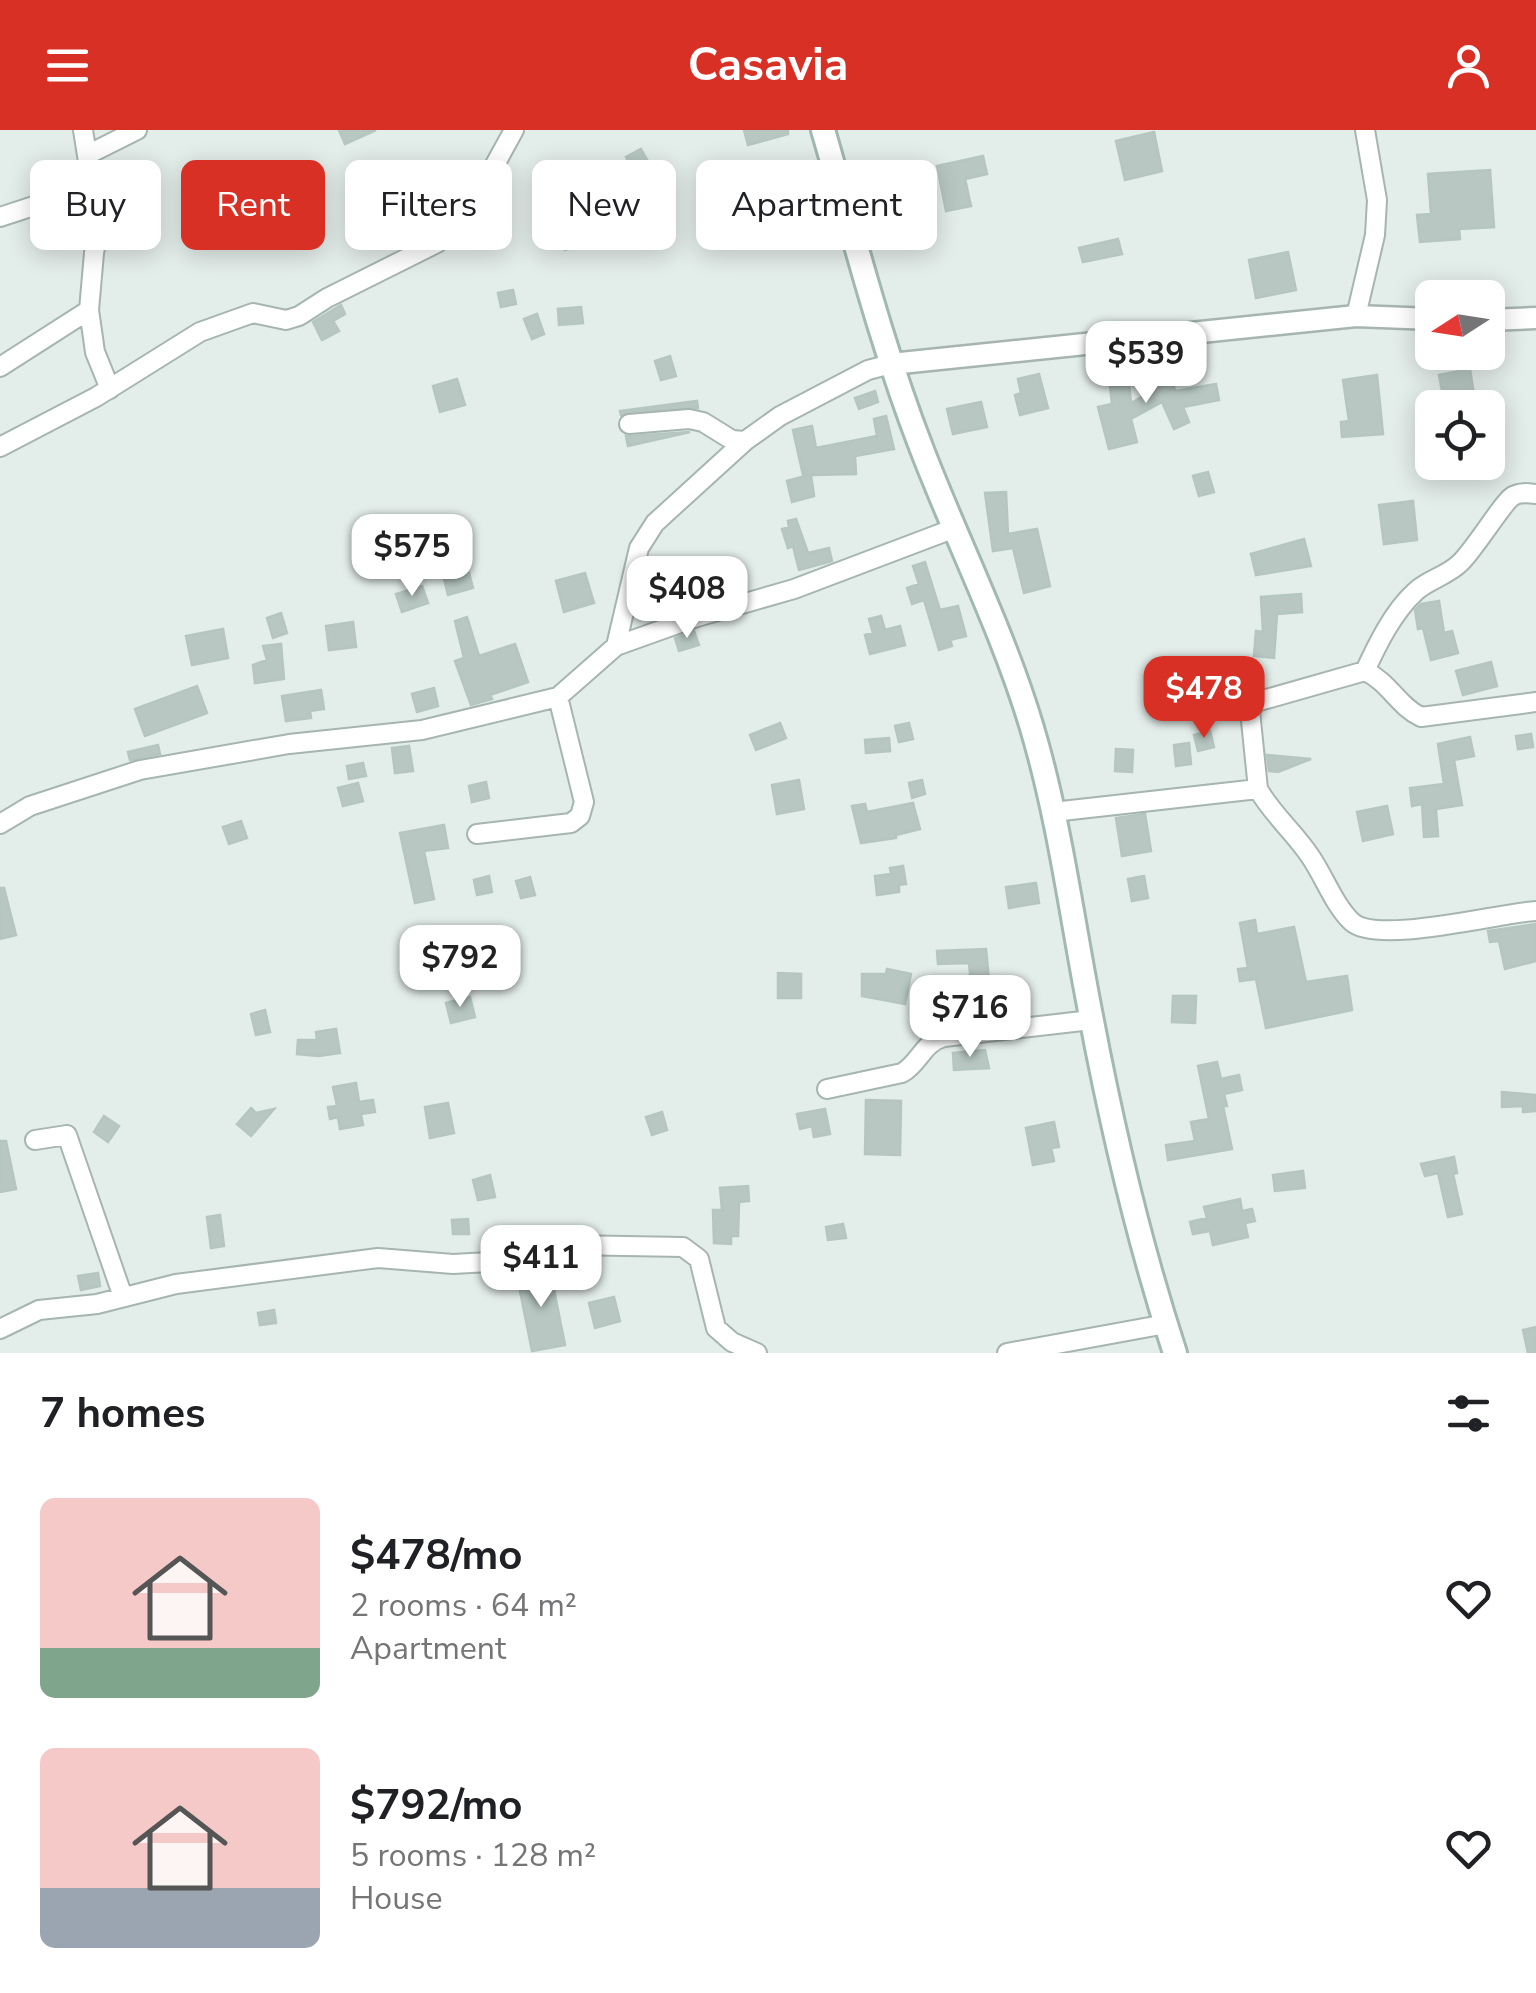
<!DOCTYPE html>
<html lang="en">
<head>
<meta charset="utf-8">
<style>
  :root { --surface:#fff; --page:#f2f2f2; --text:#202124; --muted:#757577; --accent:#d93025 }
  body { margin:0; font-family:"Nunito Sans",sans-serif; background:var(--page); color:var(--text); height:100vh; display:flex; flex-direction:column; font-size:38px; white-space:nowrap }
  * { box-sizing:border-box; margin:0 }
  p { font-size:32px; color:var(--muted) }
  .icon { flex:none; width:55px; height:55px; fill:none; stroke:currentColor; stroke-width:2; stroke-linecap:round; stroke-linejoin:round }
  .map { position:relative; height:1223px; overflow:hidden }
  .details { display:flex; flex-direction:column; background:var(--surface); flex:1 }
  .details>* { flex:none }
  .guide { position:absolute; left:30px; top:30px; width:1000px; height:90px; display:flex; gap:20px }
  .needle { width:65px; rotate:258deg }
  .controls { position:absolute; left:1415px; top:150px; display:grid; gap:20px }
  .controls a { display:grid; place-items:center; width:90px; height:90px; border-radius:15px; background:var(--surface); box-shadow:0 5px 25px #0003; font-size:50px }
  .price { position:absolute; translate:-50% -85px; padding:0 22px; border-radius:20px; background:#fff; color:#222; font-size:32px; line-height:65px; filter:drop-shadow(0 2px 5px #0008) }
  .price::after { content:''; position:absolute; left:50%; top:60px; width:30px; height:22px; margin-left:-15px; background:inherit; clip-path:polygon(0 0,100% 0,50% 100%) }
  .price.on { background:var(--accent); color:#fff }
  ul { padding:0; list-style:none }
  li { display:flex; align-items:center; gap:30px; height:250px; padding:0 40px }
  li span { display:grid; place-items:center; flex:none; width:280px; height:200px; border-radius:15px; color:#555 }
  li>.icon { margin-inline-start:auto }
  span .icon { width:120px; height:120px; fill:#fffc; stroke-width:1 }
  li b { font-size:42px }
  h2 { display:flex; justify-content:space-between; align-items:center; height:120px; padding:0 40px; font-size:42px }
  .tag { padding:0 35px; border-radius:15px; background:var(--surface); box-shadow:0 5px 25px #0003; font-size:35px; line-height:90px }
  .tag.on { background:var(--accent); color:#fff }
  header { display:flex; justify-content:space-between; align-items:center; height:130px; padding:0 40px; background:var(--accent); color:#fff; font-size:45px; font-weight:700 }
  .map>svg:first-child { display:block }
  .building { fill:#b8c7c2; stroke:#b5c6c0; stroke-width:2.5 }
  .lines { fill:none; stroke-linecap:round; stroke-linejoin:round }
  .minor-casing { stroke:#a6b5b0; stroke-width:22 }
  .tertiary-casing { stroke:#a6b5b0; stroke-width:25 }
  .secondary-casing { stroke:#a2b8b2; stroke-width:28 }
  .minor { stroke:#fff; stroke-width:18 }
  .tertiary { stroke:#fff; stroke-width:20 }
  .secondary { stroke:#fff; stroke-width:22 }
</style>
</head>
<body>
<header><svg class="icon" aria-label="menu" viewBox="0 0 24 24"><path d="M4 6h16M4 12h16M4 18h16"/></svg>Casavia<svg class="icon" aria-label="person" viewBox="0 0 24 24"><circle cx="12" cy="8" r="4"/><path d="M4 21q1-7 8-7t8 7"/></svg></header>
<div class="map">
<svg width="1536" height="1223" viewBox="0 0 1536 1223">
  <rect width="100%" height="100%" fill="#e3ede9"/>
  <path class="building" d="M339 0H376L345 14Z
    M744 0H788V4L748 15Z
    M1154 2 1162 41 1125 50 1116 11Z
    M641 19 650 35 634 43 626 27Z
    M983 26 987 44 965 49 971 76 946 81 937 36Z
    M561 35 566 47 542 57 537 45Z
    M1490 40 1494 97 1459 99 1460 109 1420 112 1417 85 1431 84 1428 44Z
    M372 69 382 92 361 101 351 78Z
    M578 89 587 112 565 120 557 97Z
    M1118 109 1122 124 1083 132 1079 118Z
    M1288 122 1296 160 1256 168 1249 130Z
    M513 160 516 174 501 177 498 163Z
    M341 175 345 184 333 191 339 201 322 210 313 192Z
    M581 177 583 193 559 195 558 179Z
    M537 184 544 204 532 209 524 189Z
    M670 226 676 246 661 250 655 231Z
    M1127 235 1131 273 1170 251 1176 261 1216 254 1219 270 1183 277 1189 292 1174 299 1162 272 1131 289 1137 312 1109 319 1098 277 1112 274 1108 237Z
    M1470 239 1474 265 1444 271 1439 245Z
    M1039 244 1048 278 1020 285 1015 265 1021 263 1018 249Z
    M1377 245 1383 304 1342 307 1341 292 1349 291 1343 250Z
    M457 249 465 275 440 282 433 256Z
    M875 261 878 272 859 279 855 268Z
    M697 271 698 278 628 282 621 285 620 281Z
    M981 272 987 297 953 304 947 279Z
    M886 286 894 319 855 326 856 344 811 345 814 366 792 372 787 351 809 345H803L793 300 812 296 816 318 877 306 874 289Z
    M690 302 628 316 626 306H630Z
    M1208 342 1214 362 1199 366 1193 346Z
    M1006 362 1008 404 1037 399 1050 456 1024 463 1013 418 993 421 985 363Z
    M1413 371 1417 410 1384 414 1379 375Z
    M796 389 808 423 829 418 832 431 799 440 793 416 788 418 782 399 789 397 788 391Z
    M1304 409 1311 436 1256 445 1251 424Z
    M925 432 940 480 958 476 966 506 950 510 952 516 939 520 924 470 912 474 907 458 919 454 913 436Z
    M707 441 713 469 667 482 640 485 643 454 675 451 674 448Z
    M469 443 473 458 448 465 444 449Z
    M585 443 594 473 564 482 556 451Z
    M422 456 428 473 402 482 396 464Z
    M1301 464 1302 482 1277 484 1274 528 1254 526 1256 501 1263 502 1261 467Z
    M1439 471 1444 503 1452 501 1458 523 1431 530 1423 498 1418 499 1415 480 1421 474Z
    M281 483 287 503 273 508 267 488Z
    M881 486 885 500 900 496 905 515 870 524 865 505 873 503 869 489Z
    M467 487 479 526 515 514 528 552 490 565 492 569 471 575 455 531 464 528 455 491Z
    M353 492 356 517 329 520 326 496Z
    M223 499 228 528 192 535 186 506Z
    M694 501 699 515 679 521 675 508Z
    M281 514 284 549 255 553 253 535 267 530 263 516Z
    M1491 532 1497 556 1463 565 1456 541Z
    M197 556 207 583 145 606 135 579Z
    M434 558 438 576 417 582 412 564Z
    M321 560 324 579 310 581 311 588 286 591 282 566Z
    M780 593 786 608 756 620 750 605Z
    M909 593 913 609 899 612 895 596Z
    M1210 601 1214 617 1198 621 1194 605Z
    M1531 604 1533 617 1518 619 1516 606Z
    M1470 607 1474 626 1454 630 1462 675 1436 679 1438 706 1424 707 1422 674 1412 676 1410 658 1444 654 1438 614Z
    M889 608 890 621 866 623 865 610Z
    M1189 613 1191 634 1176 636 1174 615Z
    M158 615 160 624 130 630 128 622Z
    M409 616 413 641 395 643 392 618Z
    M1116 619 1133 620 1132 642 1115 641Z
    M1267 625 1311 629 1278 642 1269 641Z
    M363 633 366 646 349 649 347 636Z
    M799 650 804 679 777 684 772 655Z
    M922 650 925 664 912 668 909 653Z
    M486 652 489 668 472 672 469 656Z
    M358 653 363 671 343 676 338 658Z
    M913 673 920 699 896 705V708L861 713 852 676 865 674 867 682Z
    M1387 676 1393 704 1363 711 1357 682Z
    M1145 684 1151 721 1122 726 1116 688Z
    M241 691 247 708 229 714 223 697Z
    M444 695 448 718 424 721 434 769 415 773 400 703Z
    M903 736 906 754 899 755V762L877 765 875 746 891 744 890 738Z
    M489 746 492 762 477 765 474 750Z
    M1144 746 1148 768 1132 771 1128 749Z
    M530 747 535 765 521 768 516 751Z
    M1036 753 1039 773 1009 778 1006 757Z
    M0 758H4L16 805 0 809Z
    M1255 790 1257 804 1294 797 1306 852 1347 846 1352 880 1266 898 1256 849 1240 851 1238 839 1248 838 1240 793Z
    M1536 794V831L1505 839 1499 811 1490 812 1488 801Z
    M986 819 990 861 996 860 1000 885 980 889 979 879 931 885 929 869 972 864 969 833 938 834 937 821Z
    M887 839 911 844 905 874 862 866V844H886Z
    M778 843 801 844V868H778Z
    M1173 866H1196L1195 893 1172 892Z
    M470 867 475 887 451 893 446 873Z
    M265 880 270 902 256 905 251 884Z
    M336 899 340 923 319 926 297 924 298 910H317L316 902Z
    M985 920 989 938 954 940 953 923Z
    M1217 932 1221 949 1239 945 1242 960 1224 964 1227 976H1223L1232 1019 1168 1030 1166 1015 1195 1011 1191 992 1209 989 1198 936Z
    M356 953 359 972 373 970 375 982 361 984 363 995 340 999 338 987 330 989 328 977 337 976 333 957Z
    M1502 962 1536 965V981L1523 982V976L1502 977Z
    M866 970 901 971 900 1025 865 1024Z
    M448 973 454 1003 430 1008 425 977Z
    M251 978 256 983 274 979 251 1006 237 994Z
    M825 979 830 1004 814 1007 812 996 800 999 797 984Z
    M662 982 667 1000 652 1005 646 987Z
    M104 986 119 996 108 1012 94 1002Z
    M1054 992 1059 1017 1051 1018 1054 1031 1033 1035 1026 998Z
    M0 1011H6L16 1059 0 1062Z
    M1454 1027 1457 1043 1453 1044 1462 1084 1448 1087 1438 1043 1425 1046 1421 1034Z
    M1303 1041 1305 1058 1275 1061 1273 1045Z
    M490 1045 495 1067 478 1070 473 1050Z
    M748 1056 749 1071 739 1072 738 1106H731V1114L714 1113 713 1080H722L720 1058Z
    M1240 1069 1242 1081 1252 1079 1255 1091 1245 1093 1248 1107 1213 1115 1210 1101 1193 1104 1190 1092 1207 1088 1204 1077Z
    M220 1085 224 1116 211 1118 207 1087Z
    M468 1089 469 1104H453L452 1090Z
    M843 1094 846 1108 828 1110 826 1097Z
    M550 1140 565 1215 532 1221 517 1146Z
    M98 1143 100 1156 81 1160 78 1146Z
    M614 1167 620 1191 595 1198 589 1173Z
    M274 1180 276 1193 260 1195 258 1183Z
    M1536 1197V1223H1528L1523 1200Z"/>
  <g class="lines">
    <defs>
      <path id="minor" d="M83 0 92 57 102 81 94 123 89 180 95 222 110 259
        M87 25 137 0
        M0 87 92 57
        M1356 186 1375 105 1377 70 1365 0
        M0 237 89 180
        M629 294 689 289 703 292 732 310 745 311 780 286 868 240 891 234
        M0 317 96 267 200 202 253 183 286 190 299 186 327 168 437 113 470 80 514 0
        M616 516 639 418 655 393 745 311
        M1365 541C1377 515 1393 482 1415 462 1427 450 1447 446 1460 433 1475 419 1503 372 1513 366 1520 362 1528 363 1536 364
        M1258 659 1250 581 1256 572 1365 541C1389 552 1398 576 1421 587L1536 572
        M1053 682 1258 659C1272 684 1294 702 1310 726 1324 746 1334 775 1352 792 1378 815 1499 783 1536 781
        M0 694 30 676 140 640 289 614 422 600 558 567 616 516 697 487 794 459 955 398
        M477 704 571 693 580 686 584 672 558 567
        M827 959 902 943C920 933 922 913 944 907L1091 890
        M35 1010 67 1005 123 1167
        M0 1199 39 1180 97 1174 176 1154 378 1128 453 1134 507 1131 568 1115 683 1117 699 1129 716 1198 732 1212 757 1223
        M1007 1223 1166 1194"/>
      <path id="tertiary" d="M1488 190 1536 188
        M891 234 1356 186 1432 189"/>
      <path id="secondary" d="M823 0C854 106 881 214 921 317 957 411 1003 501 1032 598 1060 692 1072 790 1091 886 1112 997 1140 1116 1175 1223"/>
    </defs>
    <use href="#minor" class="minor-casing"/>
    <use href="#tertiary" class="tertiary-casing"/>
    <use href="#secondary" class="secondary-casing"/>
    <use href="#minor" class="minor"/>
    <use href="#tertiary" class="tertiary"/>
    <use href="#secondary" class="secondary"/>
  </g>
</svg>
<div class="controls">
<a><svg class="needle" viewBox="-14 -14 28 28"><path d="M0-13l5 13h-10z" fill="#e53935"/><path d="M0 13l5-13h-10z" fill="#757577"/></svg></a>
<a><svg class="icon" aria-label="locate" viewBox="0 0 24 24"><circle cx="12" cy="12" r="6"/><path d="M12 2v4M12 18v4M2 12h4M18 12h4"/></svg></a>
</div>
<b class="price" style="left:1146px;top:276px">$539</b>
<b class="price" style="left:412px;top:469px">$575</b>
<b class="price" style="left:687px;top:511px">$408</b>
<b class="price on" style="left:1204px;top:611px">$478</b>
<b class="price" style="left:460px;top:880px">$792</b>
<b class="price" style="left:970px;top:930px">$716</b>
<b class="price" style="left:541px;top:1180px">$411</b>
<div class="guide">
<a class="tag">Buy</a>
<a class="tag on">Rent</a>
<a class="tag">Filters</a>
<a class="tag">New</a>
<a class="tag">Apartment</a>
</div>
</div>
<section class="details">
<h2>7 homes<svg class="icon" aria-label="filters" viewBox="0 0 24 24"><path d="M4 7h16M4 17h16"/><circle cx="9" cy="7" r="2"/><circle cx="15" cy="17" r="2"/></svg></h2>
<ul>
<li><span style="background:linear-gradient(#f6c9c9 75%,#7fa58c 0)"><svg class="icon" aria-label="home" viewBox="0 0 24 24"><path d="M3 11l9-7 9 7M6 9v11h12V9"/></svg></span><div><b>$478/mo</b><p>2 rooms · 64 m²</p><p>Apartment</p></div><svg class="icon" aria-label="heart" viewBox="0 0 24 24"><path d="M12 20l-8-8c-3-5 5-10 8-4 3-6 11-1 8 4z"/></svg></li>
<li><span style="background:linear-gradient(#f6c9c9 70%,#9aa5b1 0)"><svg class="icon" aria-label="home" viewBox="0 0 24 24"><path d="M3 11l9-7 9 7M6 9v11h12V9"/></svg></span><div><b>$792/mo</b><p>5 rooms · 128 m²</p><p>House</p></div><svg class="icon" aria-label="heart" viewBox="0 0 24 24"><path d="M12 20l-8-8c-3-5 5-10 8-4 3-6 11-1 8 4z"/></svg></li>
</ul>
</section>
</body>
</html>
